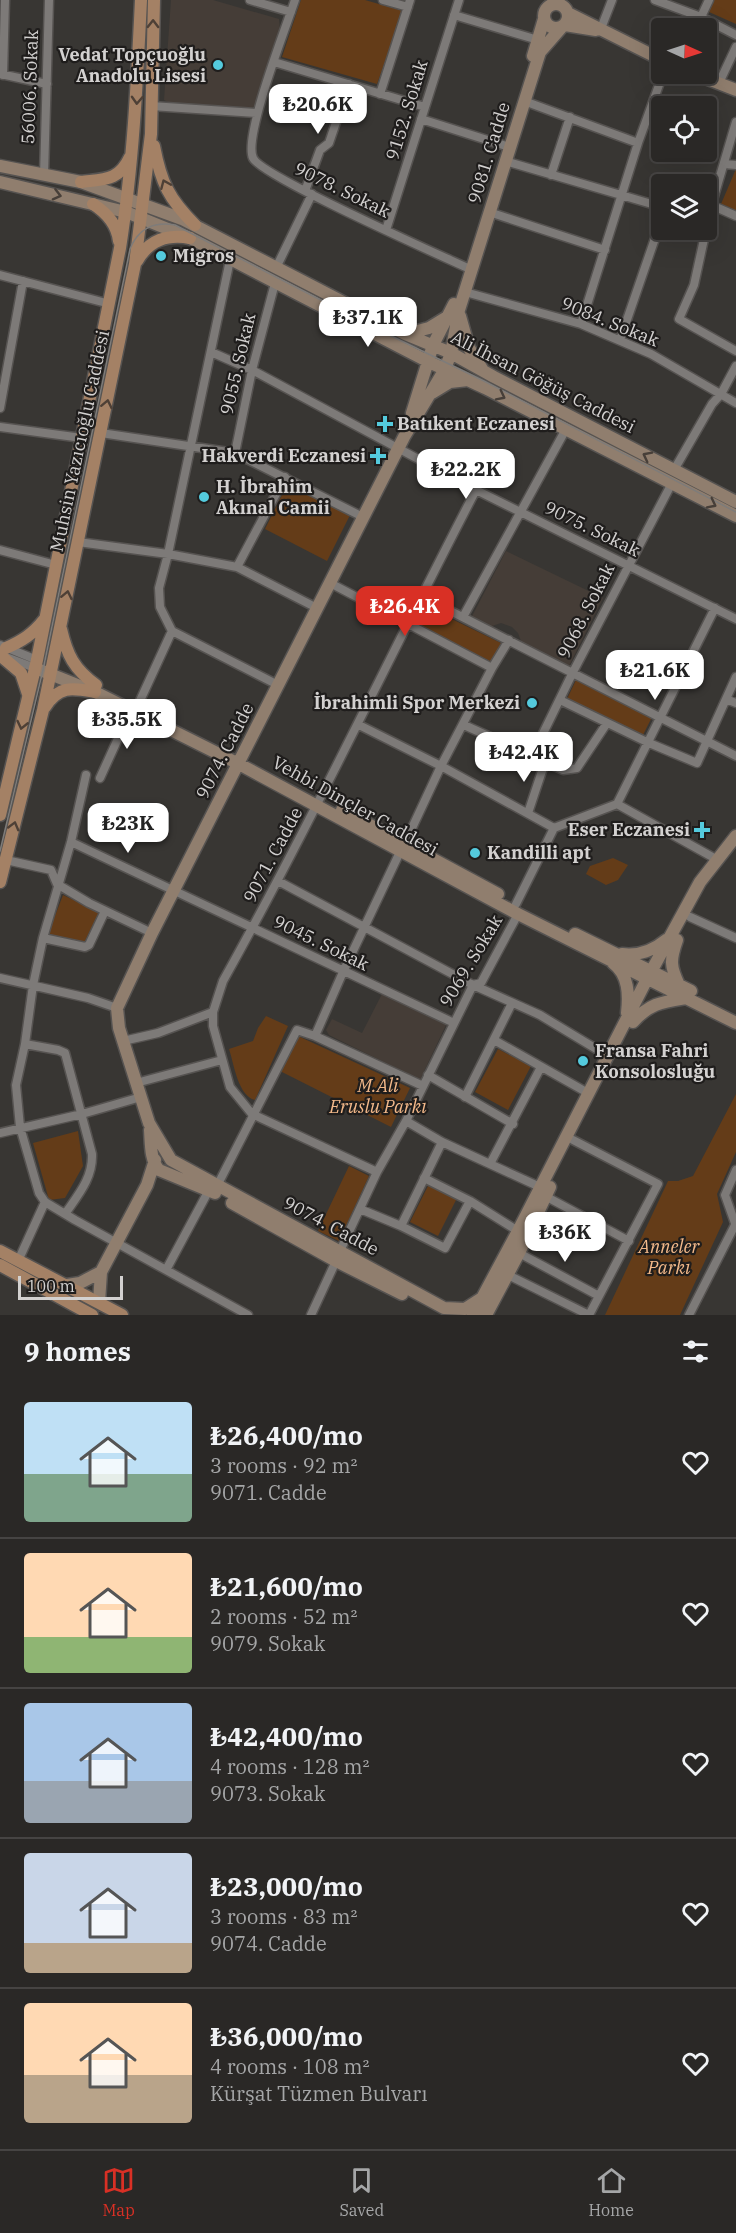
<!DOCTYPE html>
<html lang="en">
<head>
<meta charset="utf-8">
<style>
  :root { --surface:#2a2826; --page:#363432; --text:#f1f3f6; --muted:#a5a6a7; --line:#464443; --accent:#d93025 }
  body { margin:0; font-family:"IBM Plex Serif",serif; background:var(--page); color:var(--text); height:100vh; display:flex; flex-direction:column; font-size:22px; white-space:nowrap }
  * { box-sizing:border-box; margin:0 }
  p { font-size:20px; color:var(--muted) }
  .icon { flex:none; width:33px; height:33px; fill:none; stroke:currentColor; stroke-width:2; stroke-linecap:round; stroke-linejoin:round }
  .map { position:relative; height:1315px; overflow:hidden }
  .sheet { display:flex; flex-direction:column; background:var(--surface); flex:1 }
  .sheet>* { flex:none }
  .needle { width:39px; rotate:93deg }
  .controls { position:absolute; left:651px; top:18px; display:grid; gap:12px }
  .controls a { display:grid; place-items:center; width:66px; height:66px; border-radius:6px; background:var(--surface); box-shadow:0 6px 24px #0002,0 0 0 2px var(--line); font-size:30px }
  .scale { position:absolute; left:18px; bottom:15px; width:105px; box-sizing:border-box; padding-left:6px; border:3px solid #d3d1d0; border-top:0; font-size:16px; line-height:21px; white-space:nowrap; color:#d3d1d0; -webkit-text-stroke:4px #1f1d1c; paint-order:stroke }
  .price { position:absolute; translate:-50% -51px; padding:0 14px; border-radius:12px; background:#fff; color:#222; font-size:20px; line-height:39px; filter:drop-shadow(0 2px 3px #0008) }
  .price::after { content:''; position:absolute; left:50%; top:36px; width:18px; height:14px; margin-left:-9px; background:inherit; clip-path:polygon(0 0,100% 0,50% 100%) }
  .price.selected { background:var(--accent); color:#fff }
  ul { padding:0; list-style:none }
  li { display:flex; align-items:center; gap:18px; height:150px; padding:0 24px }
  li+li { border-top:2px solid var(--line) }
  li span { display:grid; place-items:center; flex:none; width:168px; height:120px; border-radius:6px; color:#555 }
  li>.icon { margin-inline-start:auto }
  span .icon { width:72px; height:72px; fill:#fffc; stroke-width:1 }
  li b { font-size:26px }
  h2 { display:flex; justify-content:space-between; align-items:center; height:72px; padding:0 24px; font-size:26px }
  .tab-bar { display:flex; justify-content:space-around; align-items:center; height:84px; border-top:2px solid var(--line); background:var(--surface); font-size:16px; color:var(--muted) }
  .tab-bar a { display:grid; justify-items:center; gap:3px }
  .tab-bar .selected { color:var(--accent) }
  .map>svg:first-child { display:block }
  .built { fill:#453d37 }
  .green { fill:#643c18 }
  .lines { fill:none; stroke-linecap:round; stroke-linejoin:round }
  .street-casing { stroke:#565351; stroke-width:11 }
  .secondary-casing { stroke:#565351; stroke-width:15 }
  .primary-casing { stroke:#565351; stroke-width:15 }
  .street { stroke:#7d7a78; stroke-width:8 }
  .secondary { stroke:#907e6e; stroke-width:12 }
  .primary { stroke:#a48165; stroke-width:12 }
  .tram { stroke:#7e7c7a; stroke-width:1.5 }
  .oneway { stroke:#4e4036 }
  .oneway2 { stroke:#473f39 }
  .poi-dot { fill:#54cadd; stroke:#1f1d1c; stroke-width:2 }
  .labels { text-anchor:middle; stroke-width:4.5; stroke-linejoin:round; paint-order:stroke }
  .poi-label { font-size:18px; font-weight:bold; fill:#d3d1d0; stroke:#1f1d1c; text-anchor:start }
  .street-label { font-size:18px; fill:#d3d1d0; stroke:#1f1d1c }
  .park-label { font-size:18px; font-style:italic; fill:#f3b98a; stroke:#1f1d1c }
</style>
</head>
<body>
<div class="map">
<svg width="736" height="1315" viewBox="0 0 736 1315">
  <rect width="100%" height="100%" fill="#383633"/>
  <path class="built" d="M171 0H213L279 19 280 30 257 103 252 108 170 103 164 100Z
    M506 551 603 598 569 666 522 644 518 633 512 627 501 623 489 627 471 618Z
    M382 994 446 1025 420 1080 329 1035 326 1030 332 1019 362 1033Z"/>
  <path class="green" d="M301 0H365L403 11 377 84 282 57Z
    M714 0H736V24L709 12Z
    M736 169V211L721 204Z
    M288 483 350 515 327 561 265 529Z
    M429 608 501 643 492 662 420 626Z
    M576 680 652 717 643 735 567 699Z
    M613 858 628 865 618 880 606 885 586 874 590 866Z
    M63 895 99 912 85 941 81 942 48 934Z
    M266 1016 288 1026 255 1100C238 1096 234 1064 229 1049L253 1041 258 1028Z
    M298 1036 410 1088 391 1127 280 1071Z
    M498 1049 531 1066 508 1110 475 1092Z
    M736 1094V1152L717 1194 723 1222 680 1315H605L668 1181H678L693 1176Z
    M78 1131 83 1166 65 1198 49 1200 33 1143Z
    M349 1166 369 1176 339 1241 318 1231Z
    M429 1184 457 1198 438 1236 410 1222Z"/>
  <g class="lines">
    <defs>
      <path id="street" d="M250 0 291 12
        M295 0C286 27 243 137 253 158 261 176 442 256 472 270
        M383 0 408 7
        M655 0 701 17 736 35
        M454 15 538 40
        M701 17 709 0
        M600 31 612 0
        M274 62 425 107
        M0 74 47 84
        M3 75 5 0
        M719 83 736 47
        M380 94 410 0
        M524 101 638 143
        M151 106 257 113
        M421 119 509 147
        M505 161 662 207
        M724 164 736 165
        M44 175 49 0
        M551 175 570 117
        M305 191 320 150 329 143 349 84
        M489 212 605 250
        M707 212 718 208 736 216
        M706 229 710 210 736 122
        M386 230 459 0
        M706 230 694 285 679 319 736 351
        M230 260 168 554 159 588 160 607 172 631 278 685
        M276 268 312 194
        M0 275 110 304
        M465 292 581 324 651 354 736 403
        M581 324 638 143 663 74
        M620 340 662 218
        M211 352 252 370 476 490 736 619
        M0 408 23 281
        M0 427 82 438
        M101 433 235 453 363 517
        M235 453 252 370 275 283
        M674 470 712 404 721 394 736 366
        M78 542 168 554 237 567 317 608
        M0 550 56 565
        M237 567 285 477
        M330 583 492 668
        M421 596 736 756
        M463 617 566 429
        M0 645 37 660
        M6 657 35 668
        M726 699 736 703
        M560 700 649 743 697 763 736 677
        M138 705 172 631
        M359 725 441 766 554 828
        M464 725 563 770 577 768 607 723
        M532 756 573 672 672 483
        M86 775 71 842 43 938 33 985 25 1044 16 1085 20 1127 39 1193 45 1202 75 1220 248 1315
        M100 778 121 732 135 712
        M617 804 715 608
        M617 804 716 859
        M528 813 545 762
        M71 842 454 1023
        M405 843 441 766 492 668 509 640
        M6 860 51 870 57 884 89 903 152 933
        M278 881 473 985 540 1015 608 1056
        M516 904 554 828 617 804
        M690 917 736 938
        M43 938 85 947 89 945 105 911
        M0 978 88 998 117 1008
        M315 1036 343 972 400 852
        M494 1040 588 1093
        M123 1041 158 1033 213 1012
        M25 1044 58 1050 65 1053 92 1154C93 1178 78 1195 65 1214
        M428 1075 513 1124
        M136 1083 222 1060
        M465 1097 512 1003
        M406 1121 442 1142 540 1187
        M0 1133 82 1114 141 1097
        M573 1140 658 1184 589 1315
        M490 1164 541 1067
        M736 1170 725 1195 736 1226
        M377 1172 252 1114 230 1087 213 1026V1012L223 981C313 820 391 653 476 490
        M424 1178 470 1201 518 1231
        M217 1186 297 1030 315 1036 423 1086
        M545 1196 629 1241
        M360 1209 401 1226 445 1248 470 1201
        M401 1226 442 1142
        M340 1251 377 1172 406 1121 473 985 481 983 518 914
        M519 1253 599 1296
        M18 1261 45 1202
        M166 1270 209 1190
        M506 1274 589 1315
        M311 1315 336 1261
        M689 1315 735 1225"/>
      <path id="secondary" d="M544 16a12 12 0 1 1 24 0a12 12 0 1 1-24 0Z
        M568 13 662 60
        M565 25 596 30
        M533 56 544 19
        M695 74 736 90
        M0 166 81 182 182 219 405 334 451 353 494 377 736 502
        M0 182 126 212 190 238 429 362 485 388 736 516
        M460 316 469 348 482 369
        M406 334 429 328 447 317
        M432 393 450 382 468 380
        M412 413 433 345 454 304
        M35 668 95 692 239 764 518 914 736 1023
        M342 810 498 894
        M575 934 691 991
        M677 940C670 960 670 966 679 985
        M622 954C638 956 654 950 666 940
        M613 963C629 975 629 995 627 1013
        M633 1022C650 1003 662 1002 687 998
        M150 1130C151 1143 150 1160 159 1170L215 1193
        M232 1203 336 1261 402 1294
        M67 1285 80 1283 101 1272
        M482 1298 465 1309 444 1308 171 1160 149 1123 119 1028 117 1008 152 933 404 437 445 369 451 353 459 310 540 52 561 28
        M99 1302 101 1272 147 1185 155 1160
        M473 1315 518 1231 647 979 700 882 736 836
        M486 1315 519 1253 550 1187"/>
      <path id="primary" d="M154 146C161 183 169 199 195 225
        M81 182C104 179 119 181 130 157
        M93 204C107 213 117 224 119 241
        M137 261C149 240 167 234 190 238
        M61 629C67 655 74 669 96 685
        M6 648C22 641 33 634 44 620
        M0 655 21 673 28 694
        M45 707C59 685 72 688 95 692
        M0 815 37 660 120 248C133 166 137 83 141 0
        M0 882 43 710 135 264 151 134 154 0
        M0 1251 122 1315
        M0 1265 92 1315"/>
    </defs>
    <use href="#street" class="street-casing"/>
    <use href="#secondary" class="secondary-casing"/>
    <use href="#primary" class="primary-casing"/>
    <use href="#street" class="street"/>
    <use href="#secondary" class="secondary"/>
    <use href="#primary" class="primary"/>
    <path class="tram" d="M0 851 43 670 130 249C138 229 154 221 175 225L381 331 484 381 736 512"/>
  </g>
  <defs><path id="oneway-chevron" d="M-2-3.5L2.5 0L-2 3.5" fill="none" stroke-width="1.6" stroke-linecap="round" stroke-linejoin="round" transform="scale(1.5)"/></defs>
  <g class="oneway">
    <use href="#oneway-chevron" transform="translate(153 24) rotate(-89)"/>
    <use href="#oneway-chevron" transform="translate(137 100) rotate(93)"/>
    <use href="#oneway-chevron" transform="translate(165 184) rotate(-113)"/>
    <use href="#oneway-chevron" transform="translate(107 404) rotate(-78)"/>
    <use href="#oneway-chevron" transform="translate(67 595) rotate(-78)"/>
    <use href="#oneway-chevron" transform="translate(22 725) rotate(103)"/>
    <use href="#oneway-chevron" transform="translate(14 826) rotate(-75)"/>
  </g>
  <g class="oneway2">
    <use href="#oneway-chevron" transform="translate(57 195) rotate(14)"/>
    <use href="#oneway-chevron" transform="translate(501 396) rotate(27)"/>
    <use href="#oneway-chevron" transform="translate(647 456) rotate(-153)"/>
    <use href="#oneway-chevron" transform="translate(712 504) rotate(27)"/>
  </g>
  <g class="poi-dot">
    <circle cx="218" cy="65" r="6"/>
    <circle cx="161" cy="256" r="6"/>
    <path d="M382 415h6v6h6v6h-6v6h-6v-6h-6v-6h6z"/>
    <path d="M375 447h6v6h6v6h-6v6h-6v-6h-6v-6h6z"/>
    <circle cx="204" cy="497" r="6"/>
    <circle cx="532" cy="703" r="6"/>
    <path d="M699 821h6v6h6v6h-6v6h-6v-6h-6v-6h6z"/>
    <circle cx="475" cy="853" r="6"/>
    <circle cx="583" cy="1061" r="6"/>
  </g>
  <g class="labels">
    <g class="poi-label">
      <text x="206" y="61" text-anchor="end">Vedat Topçuoğlu<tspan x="206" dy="21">Anadolu Lisesi</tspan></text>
      <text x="173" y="262">Migros</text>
      <text x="397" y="430">Batıkent Eczanesi</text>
      <text x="366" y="462" text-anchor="end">Hakverdi Eczanesi</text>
      <text x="216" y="493">H. İbrahim<tspan x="216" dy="21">Akınal Camii</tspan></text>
      <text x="520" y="709" text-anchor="end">İbrahimli Spor Merkezi</text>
      <text x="690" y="836" text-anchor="end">Eser Eczanesi</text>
      <text x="487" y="859">Kandilli apt</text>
      <text x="595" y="1057">Fransa Fahri<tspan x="595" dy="21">Konsolosluğu</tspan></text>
    </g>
    <g class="street-label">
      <text transform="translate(30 87) rotate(-88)" y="6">56006. Sokak</text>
      <text transform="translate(407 110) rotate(-73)" y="6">9152. Sokak</text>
      <text transform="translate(489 153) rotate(-73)" y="6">9081. Cadde</text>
      <text transform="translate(342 190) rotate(26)" y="6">9078. Sokak</text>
      <text transform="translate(610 322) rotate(22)" y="6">9084. Sokak</text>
      <text transform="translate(238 364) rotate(-77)" y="6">9055. Sokak</text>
      <text transform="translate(543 382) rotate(27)" y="6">Ali İhsan Göğüş Caddesi</text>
      <text transform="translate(80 441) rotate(-78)" y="6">Muhsin Yazıcıoğlu Caddesi</text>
      <text transform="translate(592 529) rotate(26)" y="6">9075. Sokak</text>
      <text transform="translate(586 611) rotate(-63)" y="6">9068. Sokak</text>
      <text transform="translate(225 751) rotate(-63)" y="6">9074. Cadde</text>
      <text transform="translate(355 806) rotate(29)" y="6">Vehbi Dinçler Caddesi</text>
      <text transform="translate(273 855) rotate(-62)" y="6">9071. Cadde</text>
      <text transform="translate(321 943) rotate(26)" y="6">9045. Sokak</text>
      <text transform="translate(471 961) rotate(-59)" y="6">9069. Sokak</text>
      <text transform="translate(331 1226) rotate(28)" y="6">9074. Cadde</text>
    </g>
    <g class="park-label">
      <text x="378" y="1092">M.Ali<tspan x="378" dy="21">Eruslu Parkı</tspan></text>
      <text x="669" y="1253">Anneler<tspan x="669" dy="21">Parkı</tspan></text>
    </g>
  </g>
</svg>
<div class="controls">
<a><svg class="needle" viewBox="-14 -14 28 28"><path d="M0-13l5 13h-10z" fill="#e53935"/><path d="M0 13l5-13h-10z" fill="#a5a6a7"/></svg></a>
<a><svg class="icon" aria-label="locate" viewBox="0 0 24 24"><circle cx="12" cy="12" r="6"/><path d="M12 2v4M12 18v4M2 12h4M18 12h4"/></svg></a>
<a><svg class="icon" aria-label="layers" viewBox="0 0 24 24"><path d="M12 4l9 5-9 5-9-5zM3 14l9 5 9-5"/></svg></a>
</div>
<div class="scale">100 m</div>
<b class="price" style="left:318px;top:135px">₺20.6K</b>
<b class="price" style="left:368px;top:348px">₺37.1K</b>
<b class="price" style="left:466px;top:500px">₺22.2K</b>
<b class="price selected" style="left:405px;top:637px">₺26.4K</b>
<b class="price" style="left:655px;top:701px">₺21.6K</b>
<b class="price" style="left:127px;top:750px">₺35.5K</b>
<b class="price" style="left:524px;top:783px">₺42.4K</b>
<b class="price" style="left:128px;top:854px">₺23K</b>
<b class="price" style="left:565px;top:1263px">₺36K</b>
</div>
<section class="sheet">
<h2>9 homes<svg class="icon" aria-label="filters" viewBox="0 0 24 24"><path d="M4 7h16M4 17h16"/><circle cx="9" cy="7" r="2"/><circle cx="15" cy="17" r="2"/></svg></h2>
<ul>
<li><span style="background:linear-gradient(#bfe0f5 60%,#7fa58c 0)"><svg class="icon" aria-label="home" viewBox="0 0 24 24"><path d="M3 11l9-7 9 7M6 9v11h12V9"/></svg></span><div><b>₺26,400/mo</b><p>3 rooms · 92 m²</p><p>9071. Cadde</p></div><svg class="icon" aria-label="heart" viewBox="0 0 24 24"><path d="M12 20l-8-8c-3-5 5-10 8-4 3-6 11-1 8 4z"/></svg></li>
<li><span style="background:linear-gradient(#ffd9b3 70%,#8fb573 0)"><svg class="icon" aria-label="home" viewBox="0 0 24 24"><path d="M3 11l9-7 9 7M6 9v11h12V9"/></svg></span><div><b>₺21,600/mo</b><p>2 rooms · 52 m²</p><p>9079. Sokak</p></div><svg class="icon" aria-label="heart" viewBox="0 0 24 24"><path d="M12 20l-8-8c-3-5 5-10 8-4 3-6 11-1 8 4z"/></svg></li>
<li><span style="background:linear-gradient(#a9c7e8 65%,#9aa5b1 0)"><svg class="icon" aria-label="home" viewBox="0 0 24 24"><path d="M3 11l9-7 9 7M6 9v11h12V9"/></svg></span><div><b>₺42,400/mo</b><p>4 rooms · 128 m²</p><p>9073. Sokak</p></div><svg class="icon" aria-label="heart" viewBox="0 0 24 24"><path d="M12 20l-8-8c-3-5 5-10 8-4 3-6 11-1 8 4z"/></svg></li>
<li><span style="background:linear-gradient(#c9d6e8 75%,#b9a48a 0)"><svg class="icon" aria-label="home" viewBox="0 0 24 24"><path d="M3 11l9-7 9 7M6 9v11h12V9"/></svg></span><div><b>₺23,000/mo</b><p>3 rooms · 83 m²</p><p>9074. Cadde</p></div><svg class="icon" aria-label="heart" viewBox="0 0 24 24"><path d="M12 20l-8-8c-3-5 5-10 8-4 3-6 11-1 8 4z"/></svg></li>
<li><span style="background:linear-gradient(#ffd9b3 60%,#b9a48a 0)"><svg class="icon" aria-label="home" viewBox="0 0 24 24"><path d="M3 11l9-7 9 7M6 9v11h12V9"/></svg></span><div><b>₺36,000/mo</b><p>4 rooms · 108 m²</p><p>Kürşat Tüzmen Bulvarı</p></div><svg class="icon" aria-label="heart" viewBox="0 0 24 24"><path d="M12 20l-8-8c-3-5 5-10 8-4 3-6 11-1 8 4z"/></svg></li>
</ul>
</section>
<nav class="tab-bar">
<a class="selected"><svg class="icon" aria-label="map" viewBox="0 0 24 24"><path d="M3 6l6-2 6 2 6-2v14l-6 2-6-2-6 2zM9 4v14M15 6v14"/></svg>Map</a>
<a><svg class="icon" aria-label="saved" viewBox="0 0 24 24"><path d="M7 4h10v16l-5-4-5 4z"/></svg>Saved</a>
<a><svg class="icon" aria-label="home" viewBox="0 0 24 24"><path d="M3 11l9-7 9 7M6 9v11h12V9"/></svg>Home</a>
</nav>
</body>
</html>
